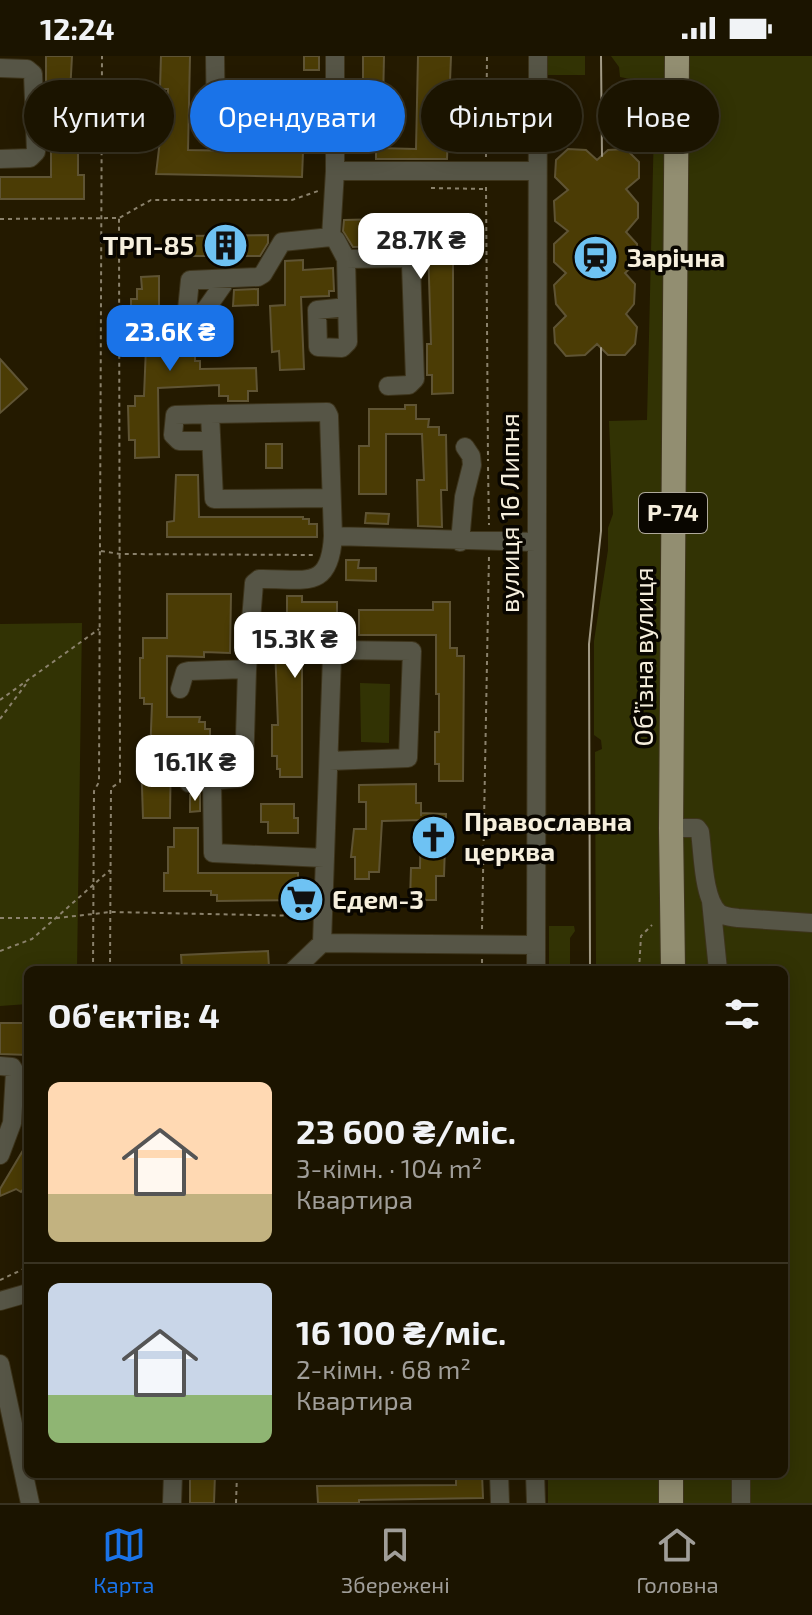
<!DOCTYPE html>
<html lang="uk">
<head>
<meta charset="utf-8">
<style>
  :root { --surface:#1b1400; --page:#241d0a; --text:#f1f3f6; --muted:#a09e99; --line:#393322; --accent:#1a73e8 }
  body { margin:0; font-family:"Exo 2",sans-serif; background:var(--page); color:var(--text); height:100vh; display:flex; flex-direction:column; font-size:30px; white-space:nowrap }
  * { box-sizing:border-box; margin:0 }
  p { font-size:26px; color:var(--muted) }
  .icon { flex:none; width:44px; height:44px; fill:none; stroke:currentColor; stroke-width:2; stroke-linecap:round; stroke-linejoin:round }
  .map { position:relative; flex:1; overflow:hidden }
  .sheet { position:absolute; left:24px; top:910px; width:764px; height:512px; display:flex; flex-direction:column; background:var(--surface); border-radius:12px; box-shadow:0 4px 20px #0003,0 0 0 2px var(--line) }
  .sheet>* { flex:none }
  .guide { position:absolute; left:24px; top:24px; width:764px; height:72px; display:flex; gap:16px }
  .price { position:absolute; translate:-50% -68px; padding:0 18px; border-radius:16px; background:#fff; color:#222; font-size:26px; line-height:52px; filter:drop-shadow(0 2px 4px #0008) }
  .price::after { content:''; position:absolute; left:50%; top:48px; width:24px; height:18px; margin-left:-12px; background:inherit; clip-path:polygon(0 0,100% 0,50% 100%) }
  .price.on { background:var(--accent); color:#fff }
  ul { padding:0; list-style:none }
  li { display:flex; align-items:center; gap:24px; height:200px; padding:0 24px }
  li+li { border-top:2px solid var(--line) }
  li span { display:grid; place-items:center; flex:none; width:224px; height:160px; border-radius:12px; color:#555 }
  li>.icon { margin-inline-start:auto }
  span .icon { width:96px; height:96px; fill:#fffc; stroke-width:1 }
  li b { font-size:34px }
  h2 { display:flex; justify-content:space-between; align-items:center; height:96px; padding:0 24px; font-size:34px }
  .tag { padding:0 28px; border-radius:36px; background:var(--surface); box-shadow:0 4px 20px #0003,0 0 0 2px var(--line); font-size:28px; line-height:72px }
  .tag.on { background:var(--accent); color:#fff }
  .status { display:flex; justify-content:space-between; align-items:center; height:56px; padding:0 40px; background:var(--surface); direction:ltr }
  .status svg { height:22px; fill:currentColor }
  .tabs { display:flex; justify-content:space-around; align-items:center; height:112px; border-top:2px solid var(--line); background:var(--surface); font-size:22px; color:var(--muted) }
  .tabs a { display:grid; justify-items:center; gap:4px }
  .tabs .on { color:var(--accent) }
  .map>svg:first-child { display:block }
  .green { fill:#323304 }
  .building { fill:#4b3c05; stroke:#5f5434; stroke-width:2 }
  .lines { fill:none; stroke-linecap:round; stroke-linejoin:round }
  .minor-casing { stroke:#3d341b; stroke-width:20 }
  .major-casing { stroke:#3d341b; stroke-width:26 }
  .path { stroke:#8b826c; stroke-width:2; stroke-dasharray:4 4; stroke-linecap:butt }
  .minor { stroke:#565546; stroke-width:18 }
  .major { stroke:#928e71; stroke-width:24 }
  .tram { stroke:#a39b86; stroke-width:2 }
  .labels { text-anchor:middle; stroke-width:7; stroke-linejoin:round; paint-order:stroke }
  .shield { fill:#090600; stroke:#afa99b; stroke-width:2 }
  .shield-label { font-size:24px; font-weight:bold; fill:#f6efdd }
  .poi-label { font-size:26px; font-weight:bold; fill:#f6efdd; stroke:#090600; text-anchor:start }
  .street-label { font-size:26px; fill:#f6efdd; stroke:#090600 }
</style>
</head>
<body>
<div class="status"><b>12:24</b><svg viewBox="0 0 49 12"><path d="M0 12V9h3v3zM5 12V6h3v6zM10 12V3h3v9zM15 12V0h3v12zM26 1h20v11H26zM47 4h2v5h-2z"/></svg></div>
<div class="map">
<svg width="812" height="1447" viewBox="0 0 812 1447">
  <rect width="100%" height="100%" fill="#241a00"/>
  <path class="green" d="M538 0H585V19H538Z
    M611 0H812V1447H548V1418H784V914H596L595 696 602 693 601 684 594 679V585L608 494V472L613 458 609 365 647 364 655 28 620 21 619 11Z
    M82 567 77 914H28V948L0 950V568Z
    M360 627 390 628 389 687 361 686Z
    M549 870H574L575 875 570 882V914H549Z"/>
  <path class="building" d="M46 0H72L70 37H46Z
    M161 0H190L188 94 303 96 302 121 156 118 161 76H167L168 33H160Z
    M304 0H319V14H304Z
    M363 0H384L383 47H367V56H352L353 24H363Z
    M418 0H451L447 103H376V92L416 93Z
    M496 49H507V73L496 72Z
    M51 78H64V81H72V91H78V119H84V143H0V121H51Z
    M568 93 586 94 597 104 608 94 626 93 639 106V122L626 133 638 147V162L626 176 637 188 638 205 625 217 635 228 634 248 626 258 637 271 635 288 625 299H608L597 288 585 299 566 300 555 287 554 272 566 260 556 248 554 229 566 217 554 206V188L568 175 555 165 554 145 568 134 555 121 556 104Z
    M424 158H443V203H453V337L432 338V319H427V288H431L428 189 353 191 343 175 344 164 424 162Z
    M268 179V187L260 200H182V180Z
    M303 204V214L333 212 334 235H329V240L301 241 304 313 280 314 279 295 272 296 270 250 285 249V205Z
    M159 220V300H195V305H200V313L256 312 257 335H248V345H228V340H219V329L158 332 159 401 135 402V384H129L128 350H135V340H144L146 291H138V281L131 282V243H137V233H142L141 221Z
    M258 233V249L233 250 234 234Z
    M0 303 27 333 0 357Z
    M405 349H416V363H429L428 371H439V379H446L447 434H441L442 471 418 470 417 424H424L422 378H386V438H359V390H369V353H405Z
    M266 388H282V412H266Z
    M176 419H198L199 461H303V463H309V468H317V481H167V466L174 465Z
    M366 457 389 458 388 468 365 467Z
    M346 504H359L358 512H376V525L346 524Z
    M167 538H231L230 597 204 596V601L167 600V661H200L199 666H205V673H210V687L171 686 170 762H143L141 700H150L152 648H144V642H140V602H143V582H167Z
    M287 540H302V546H337V571H329V576H302V721H280V713H277V700H272V669H278L275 590H278V585L287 584Z
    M433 546H450V592H457V600H464L463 725H439V708H435V676H439V638H436V579H359V554H433Z
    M416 728V747H421V760V757L446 758 444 820H436V844H410L411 812H420L421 764 382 765 379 816H369V823H355V801H351L354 773H366V746H359V729Z
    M200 738V755L190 756V739Z
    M261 748H294V762H298V777H268V766H261Z
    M174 772H198V817H298V822H305V831H312V844L217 845V839H211V835H164V817H168V791H174Z
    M268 895 269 911 182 914 181 899Z
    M0 967H28V999L0 998Z
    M28 1086V1134L24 1132 21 1136 16 1133 0 1140V1133Z
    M190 1418H215L214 1447H190Z
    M482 1418 483 1442 359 1444V1447H318L317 1430 456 1429V1419Z"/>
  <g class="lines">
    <defs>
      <path id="minor" d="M215 0 216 74 335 77
        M335 0V115H537
        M0 12 27 13 33 18 36 96 30 102 0 103
        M335 115 331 181 336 184 346 203 406 202 411 208 415 323 409 329 388 330
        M346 203 348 286 342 292 318 291 317 254 347 251
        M227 223 206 253 195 260 190 259 187 254 190 224 258 221 263 218 282 186 331 181
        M210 358 175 359 173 379 179 385H211
        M333 480 536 486
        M460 486 464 441 472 409 471 400 465 391
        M180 633 185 616 189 615 247 613
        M212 725 213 797 324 802
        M189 727 239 722 244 716 247 613 254 527 259 523C304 522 330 536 333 480L329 360 327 356 210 358 214 443 331 442
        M671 772H697L700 776C703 797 703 843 719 857 725 861 731 861 738 862L812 867
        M711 845 718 914
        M322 887 332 600 338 594 412 595 408 702 329 705
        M294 914 322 887 536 889
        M536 914 538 0
        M0 1010 12 1011 15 1016 12 1067 0 1099
        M0 1245 28 1237
        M0 1308 30 1447
        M499 1418 500 1447
        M535 1418 536 1447
        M172 1447 173 1418
        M741 1447V1418"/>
      <path id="major" d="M673 914 671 772 677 0
        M671 1447V1418"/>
    </defs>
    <use href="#minor" class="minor-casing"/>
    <use href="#major" class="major-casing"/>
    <path class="path" d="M486 101 487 0
      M486 131 488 405
      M431 132 485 133
      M0 163 119 162 151 144H292L318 135
      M488 411 489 469
      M101 495 120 498 315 499
      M0 644 99 573
      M0 663 26 628
      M0 862H57L111 856 306 860
      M482 873 489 499
      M0 895 32 883 110 814
      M482 903V914
      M93 914 94 735 99 726 102 0
      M110 914 111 732 120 726 119 162
      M639 914 641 880 652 869
      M0 1224 28 1211
      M236 1447 237 1418"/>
    <use href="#minor" class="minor"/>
    <use href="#major" class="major"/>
    <path class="tram" d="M601 0 602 100
      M590 914 589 588 601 475V292"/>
  </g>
  <defs>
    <symbol id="building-disc" viewBox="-11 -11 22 22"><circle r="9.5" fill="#6ec2f3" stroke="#090600"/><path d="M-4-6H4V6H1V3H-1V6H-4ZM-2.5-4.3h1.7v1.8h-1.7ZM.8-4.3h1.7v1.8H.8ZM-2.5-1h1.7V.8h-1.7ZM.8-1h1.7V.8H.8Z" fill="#111"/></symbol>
    <symbol id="station-disc" viewBox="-11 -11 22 22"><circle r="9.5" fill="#6ec2f3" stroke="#090600"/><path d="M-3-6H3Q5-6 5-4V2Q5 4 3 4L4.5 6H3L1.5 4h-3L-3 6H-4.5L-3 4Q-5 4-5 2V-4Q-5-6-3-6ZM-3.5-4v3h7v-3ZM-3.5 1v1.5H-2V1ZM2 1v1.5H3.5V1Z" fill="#111"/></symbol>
    <symbol id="church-disc" viewBox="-11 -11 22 22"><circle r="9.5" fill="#6ec2f3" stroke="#090600"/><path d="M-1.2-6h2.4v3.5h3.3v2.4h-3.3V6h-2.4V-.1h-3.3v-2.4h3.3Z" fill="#111"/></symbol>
    <symbol id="supermarket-disc" viewBox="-11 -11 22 22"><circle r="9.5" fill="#6ec2f3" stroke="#090600"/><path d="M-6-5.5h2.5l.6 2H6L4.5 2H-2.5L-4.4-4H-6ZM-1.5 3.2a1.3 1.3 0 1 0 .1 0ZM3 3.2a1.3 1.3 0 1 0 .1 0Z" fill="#111"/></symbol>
  </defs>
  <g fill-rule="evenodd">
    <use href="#building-disc" x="200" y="164" width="51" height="51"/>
    <use href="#station-disc" x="570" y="176" width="51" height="51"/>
    <use href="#church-disc" x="408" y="756" width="51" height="51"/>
    <use href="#supermarket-disc" x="276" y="818" width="51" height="51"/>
  </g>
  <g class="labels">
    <rect class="shield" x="639" y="437" width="68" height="40" rx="6"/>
    <g class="shield-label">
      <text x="673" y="465">Р-74</text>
    </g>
    <g class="poi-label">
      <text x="194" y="199" text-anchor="end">ТРП-85</text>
      <text x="627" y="211">Зарічна</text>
      <text x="464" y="775">Православна<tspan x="464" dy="30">церква</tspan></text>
      <text x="332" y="853">Едем-3</text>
    </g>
    <g class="street-label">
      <text transform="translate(510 457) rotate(-90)" y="9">вулиця 16 Липня</text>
      <text transform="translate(644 601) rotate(-90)" y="9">Обʼїзна вулиця</text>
    </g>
  </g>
</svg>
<b class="price" style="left:421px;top:225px">28.7K ₴</b>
<b class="price on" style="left:170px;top:317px">23.6K ₴</b>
<b class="price" style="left:295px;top:624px">15.3K ₴</b>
<b class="price" style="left:195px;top:747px">16.1K ₴</b>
<div class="guide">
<a class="tag">Купити</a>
<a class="tag on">Орендувати</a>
<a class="tag">Фільтри</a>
<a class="tag">Нове</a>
</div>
<section class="sheet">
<h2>Об’єктів: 4<svg class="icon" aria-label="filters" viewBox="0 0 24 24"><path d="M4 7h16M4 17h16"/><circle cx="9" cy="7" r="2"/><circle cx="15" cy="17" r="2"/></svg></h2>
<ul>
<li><span style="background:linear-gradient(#ffd9b3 70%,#c2b280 0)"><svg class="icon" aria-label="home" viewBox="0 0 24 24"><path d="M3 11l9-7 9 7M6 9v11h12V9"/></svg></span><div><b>23 600 ₴/міс.</b><p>3-кімн. · 104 m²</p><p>Квартира</p></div></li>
<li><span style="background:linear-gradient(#c9d6e8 70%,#8fb573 0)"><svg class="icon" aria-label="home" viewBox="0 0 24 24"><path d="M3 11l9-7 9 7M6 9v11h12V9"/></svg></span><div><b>16 100 ₴/міс.</b><p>2-кімн. · 68 m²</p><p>Квартира</p></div></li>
</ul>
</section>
</div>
<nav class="tabs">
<a class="on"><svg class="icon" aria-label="map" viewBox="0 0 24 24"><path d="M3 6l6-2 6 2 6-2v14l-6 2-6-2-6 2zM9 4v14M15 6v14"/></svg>Карта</a>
<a><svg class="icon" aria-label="saved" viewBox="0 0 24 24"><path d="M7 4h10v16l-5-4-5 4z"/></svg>Збережені</a>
<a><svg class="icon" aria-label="home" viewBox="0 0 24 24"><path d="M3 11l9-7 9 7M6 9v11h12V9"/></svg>Головна</a>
</nav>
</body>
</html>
